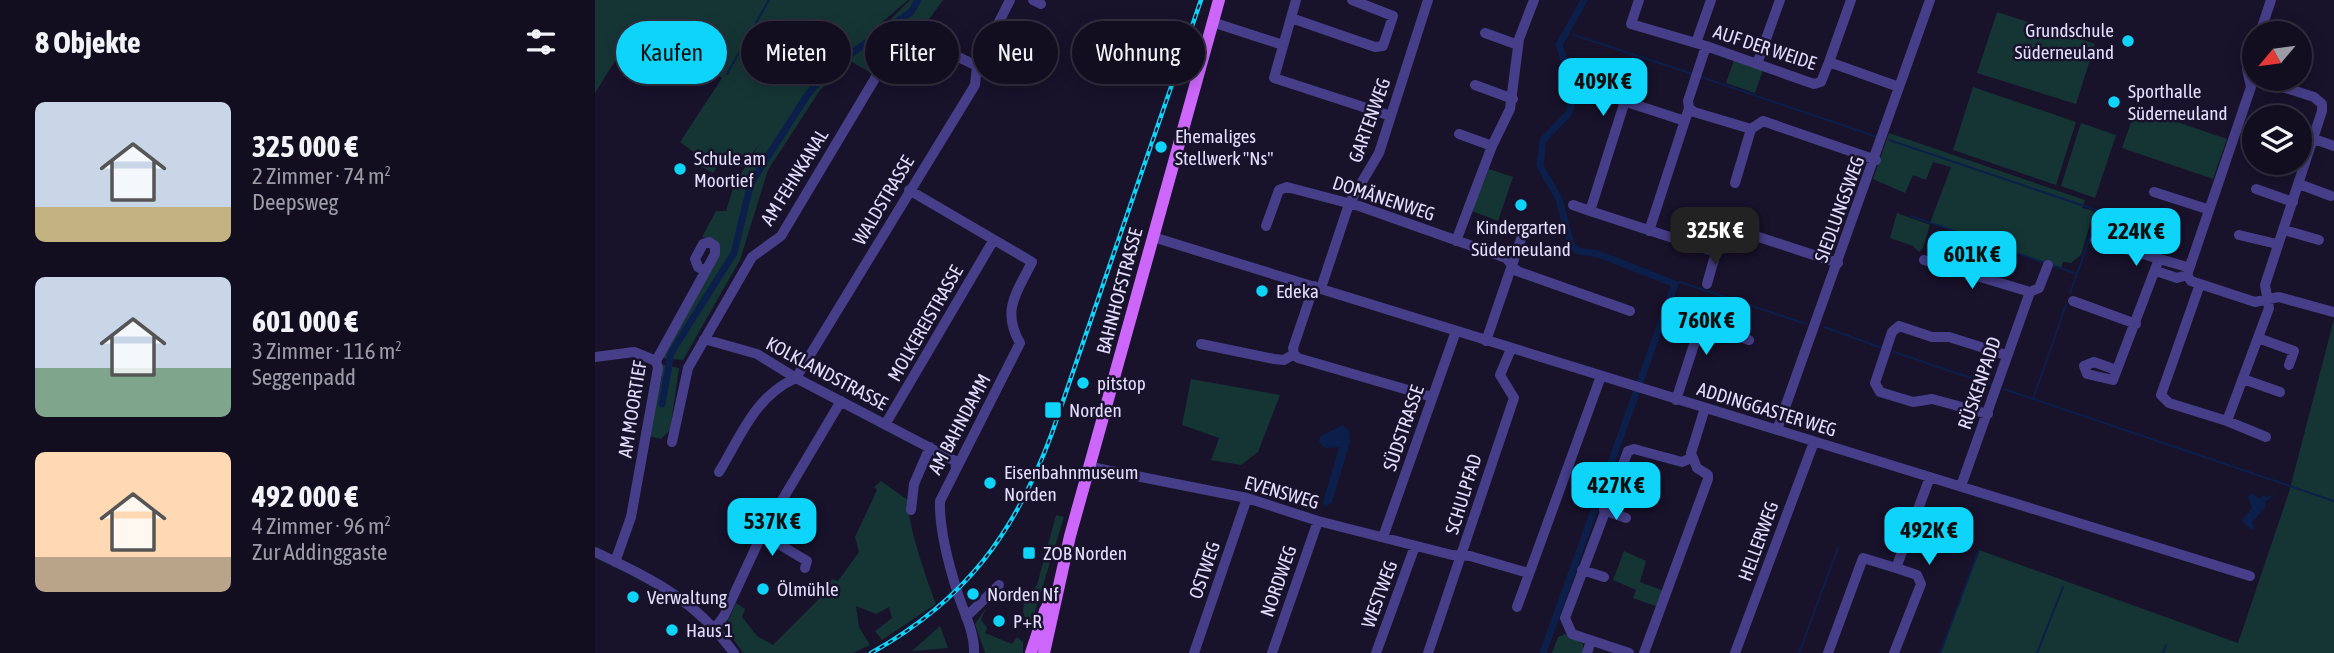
<!DOCTYPE html>
<html lang="de">
<head>
<meta charset="utf-8">
<style>
  :root { --surface:#120e20; --page:#1f1c2d; --text:#f1f3f6; --muted:#9c9ca5; --line:#312e3e; --accent:#0ed4fa }
  body { margin:0; font-family:"Asap Condensed",sans-serif; background:var(--page); color:var(--text); height:100vh; display:flex; flex-direction:column; font-size:26px; white-space:nowrap }
  * { box-sizing:border-box; margin:0 }
  p { font-size:23px; color:var(--muted) }
  .icon { flex:none; width:38px; height:38px; fill:none; stroke:currentColor; stroke-width:2; stroke-linecap:round; stroke-linejoin:round }
  .map { position:relative; flex:1; overflow:hidden }
  .panel { display:flex; flex-direction:column; background:var(--surface); width:595px }
  .panel>* { flex:none }
  .guide { position:absolute; left:21px; top:21px; width:665px; height:63px; display:flex; gap:14px }
  .needle { width:46px; rotate:241deg }
  .fabs { position:absolute; left:1647px; top:21px; display:grid; gap:14px }
  .fabs a { display:grid; place-items:center; width:70px; height:70px; border-radius:50%; background:var(--surface); box-shadow:0 4px 18px #0003,0 0 0 2px var(--line); font-size:35px }
  .price { position:absolute; translate:-50% -60px; padding:0 16px; border-radius:14px; background:var(--accent); color:#111; font-size:23px; line-height:46px; filter:drop-shadow(0 2px 4px #0008) }
  .price::after { content:''; position:absolute; left:50%; top:42px; width:21px; height:16px; margin-left:-10px; background:inherit; clip-path:polygon(0 0,100% 0,50% 100%) }
  .price.current { background:#222; color:#fff }
  ul { padding:0; list-style:none }
  li { display:flex; align-items:center; gap:21px; height:175px; padding:0 35px }
  li span { display:grid; place-items:center; flex:none; width:196px; height:140px; border-radius:10px; color:#555 }
  li>.icon { margin-inline-start:auto }
  span .icon { width:84px; height:84px; fill:#fffc; stroke-width:1 }
  li b { font-size:30px }
  h2 { display:flex; justify-content:space-between; align-items:center; height:84px; padding:0 35px; font-size:30px }
  .tag { padding:0 24px; border-radius:32px; background:var(--surface); box-shadow:0 4px 18px #0003,0 0 0 2px var(--line); font-size:24px; line-height:63px }
  .tag.current { background:var(--accent); color:#111 }
  main { display:flex; flex:1; min-height:0 }
  .map>svg:first-child { display:block }
  .green { fill:#153535 }
  .water { fill:#0c1f4a }
  .lines { fill:none; stroke-linecap:round; stroke-linejoin:round }
  .stream { stroke:#0c1f4a; stroke-width:2 }
  .canal { stroke:#0c1f4a; stroke-width:7 }
  .minor { stroke:#463e89; stroke-width:10 }
  .major { stroke:#cd67fc; stroke-width:12 }
  .rail-casing { stroke:#0ed4fa; stroke-width:4.5 }
  .rail { stroke:#18122b; stroke-width:2; stroke-dasharray:5; stroke-linecap:butt }
  .poi-dot { fill:#0ed4fa; stroke:#18122b; stroke-width:2.5 }
  .labels { text-anchor:middle; stroke-width:5; stroke-linejoin:round; paint-order:stroke }
  .poi-label { font-size:19px; fill:#e3ddfe; stroke:#18122b; text-anchor:start }
  .street-label { font-size:19px; fill:#e3ddfe; stroke:#18122b }
</style>
</head>
<body>
<main>
<section class="panel">
<h2>8 Objekte<svg class="icon" aria-label="filters" viewBox="0 0 24 24"><path d="M4 7h16M4 17h16"/><circle cx="9" cy="7" r="2"/><circle cx="15" cy="17" r="2"/></svg></h2>
<ul>
<li><span style="background:linear-gradient(#c9d6e8 75%,#c2b280 0)"><svg class="icon" aria-label="home" viewBox="0 0 24 24"><path d="M3 11l9-7 9 7M6 9v11h12V9"/></svg></span><div><b>325 000 €</b><p>2 Zimmer · 74 m²</p><p>Deepsweg</p></div></li>
<li><span style="background:linear-gradient(#c9d6e8 65%,#7fa58c 0)"><svg class="icon" aria-label="home" viewBox="0 0 24 24"><path d="M3 11l9-7 9 7M6 9v11h12V9"/></svg></span><div><b>601 000 €</b><p>3 Zimmer · 116 m²</p><p>Seggenpadd</p></div></li>
<li><span style="background:linear-gradient(#ffd9b3 75%,#b9a48a 0)"><svg class="icon" aria-label="home" viewBox="0 0 24 24"><path d="M3 11l9-7 9 7M6 9v11h12V9"/></svg></span><div><b>492 000 €</b><p>4 Zimmer · 96 m²</p><p>Zur Addinggaste</p></div></li>
</ul>
</section>
<div class="map">
<svg width="1739" height="653" viewBox="0 0 1739 653">
  <rect width="100%" height="100%" fill="#18122b"/>
  <path class="green" d="M0 0H313L279 29 294 21 315 0H348L325 32 302 39 292 47 276 73 257 62 225 90 173 170 145 260 88 360 66 358 94 309 120 240 107 237 121 211H131L139 185 165 143 147 167 129 157 118 173 107 167 110 161 100 155 105 146 100 153 85 142 127 78 43 24 0 93Z
    M1402 12 1500 44 1481 104 1382 73Z
    M1139 60 1168 70 1160 93 1131 83Z
    M1378 87 1481 122 1461 185 1358 150Z
    M1541 108 1632 139 1618 179 1527 148Z
    M1486 123 1521 135 1500 198 1466 186Z
    M1294 133 1490 200 1487 208 1499 211 1486 255 1476 263 1468 262 1466 268 1335 223 1356 167 1338 162 1331 180 1318 175 1310 193 1278 179Z
    M894 169 918 177 903 221 877 211Z
    M1302 213 1335 225 1328 248 1324 252 1318 246 1295 238Z
    M1739 319V653H1346L1384 550 1643 643 1694 492Z
    M66 364 84 368 75 430 66 439 53 436 67 377Z
    M596 379 685 395 663 452 646 465 616 460 624 438 587 425Z
    M286 481 314 501C310 519 333 583 341 604L287 640 280 631 297 618 294 607 281 614 261 606 264 627 275 645 258 653H148L130 627 141 603 150 609 147 617 162 636 178 645 223 600 237 579 243 581 264 552 260 537 282 490 279 487Z
    M461 515 469 517 434 631 428 612 429 600 442 585Z
    M1029 551 1051 561 1045 582 1069 591 1063 607 1038 598 1041 590 1018 580Z
    M391 608 386 620 392 628 390 633 417 644 422 637 428 642V653H390L380 624Z
    M345 626 353 648 317 651Z
    M970 634 988 644V653H957L963 637Z"/>
  <path class="water" d="M748 425 754 431 755 442 737 502 732 506 727 505 744 447 730 448 724 443 725 436Z
    M1656 493 1665 499 1668 495 1672 497 1681 493 1670 502V507L1657 523 1659 527 1657 530 1646 521 1657 508 1653 497Z"/>
  <g class="lines">
    <path class="stream" d="M979 35 1098 74
      M132 74 174 0
      M1106 77 1282 137
      M1294 140 1504 211 1482 274
      M1316 216 1450 263
      M1456 265 1482 274 1475 293
      M1080 284 1085 282 1211 324
      M1229 327 1287 348
      M1299 352 1397 385
      M1409 389 1739 501
      M1438 399 1471 305
      M1204 653 1243 548
      M1345 653 1384 550
      M1442 653 1468 587
      M1568 653 1571 645"/>
    <path class="canal" d="M67 404 76 353 139 253 156 183 213 94 235 68 316 12 323 0
      M948 653 1080 284 1003 254 983 251 976 245 964 199 945 166 948 140 974 113 977 102 976 80 964 45 989 0"/>
    <path class="minor" d="M438 0 446 4
      M701 0 679 78 796 116
      M1044 0 1036 24 1111 46 1219 84 1226 82 1234 62 1304 87
      M696 18 780 47 788 46 798 16 757 0
      M617 22 688 45
      M890 33 923 45
      M1665 33 1676 0
      M396 37 425 52
      M1101 43 1116 0
      M1111 46 1093 101 1094 108 1099 112 1156 129 1168 121 1281 160
      M1234 62 1256 0
      M1162 64 1185 0
      M880 85 918 99
      M998 91 1090 121
      M864 134 897 146
      M1719 139 1739 146
      M1140 183 1156 129
      M1704 184 1736 196
      M1661 189 1698 202
      M314 190 437 262C422 292 406 310 425 343L345 501C344 531 354 566 363 594 369 613 380 633 379 653
      M1559 192 1612 209
      M978 205 995 211 1030 101
      M995 211 1121 252 1130 226 1243 263
      M671 226 684 190 692 187 764 206 911 258 922 271 1035 311
      M1689 230 1724 240
      M1054 231 1094 108
      M1644 235 1682 244
      M558 237 1655 576
      M1500 240 1592 267
      M861 241 897 146 915 109 924 39 939 0
      M1329 260 1435 292 1444 288 1453 265
      M1561 271 1582 278 1592 275
      M1592 275 1656 87 1652 69 1659 50
      M1592 275 1596 281 1660 302 1684 297 1738 312
      M1112 284 1121 252
      M1605 284 1566 395 1574 403 1632 421 1674 308 1670 285 1727 111V104L1719 97 1663 79
      M726 288 754 204 784 153 833 0
      M1478 301 1541 324
      M1106 323 1110 313 1120 316 1117 327
      M1663 338 1699 351 1694 365
      M109 339 162 354 201 378 360 461 361 468
      M891 341 927 236
      M606 344 679 359 689 360 699 354 703 358 837 397
      M699 354 698 348 719 286
      M0 357 39 352 61 361
      M1521 370 1499 362 1489 366 1492 374 1518 380 1564 259
      M1648 379 1685 392
      M1081 400 1106 323 1154 340
      M1393 414 1337 399 1318 402 1285 392 1280 383 1297 332 1304 326 1337 337H1354L1411 355
      M1632 421 1671 437
      M291 423 398 241
      M1182 430 1335 0
      M77 442 93 368 157 257 186 236 294 55 306 44 326 39 382 66
      M496 467 652 498 723 521 857 555 875 556 933 573
      M124 472C146 436 160 396 201 378L380 85 382 66 415 0
      M1366 486 1435 292
      M316 510 319 484 335 447
      M1009 510 1031 518
      M167 534 212 561 210 568
      M788 537 861 331
      M0 552C58 580 100 599 139 653
      M20 562 36 517 63 368 61 361 120 254V246L114 242 108 244 100 259 103 267 110 271
      M987 570 1009 577
      M922 607 1006 376
      M371 617 404 585
      M120 628 129 616 167 534 246 401
      M599 653 652 498
      M677 653 723 521
      M781 653 820 546
      M833 653 919 398 905 375 916 349
      M992 653 996 641
      M1034 653 977 634 970 618 1033 451 1039 449 1087 462 1096 458
      M1049 653 1113 479V475L1102 468 1096 453 1110 408
      M1140 653 1219 442
      M1233 653 1268 558 1301 568
      M1299 653 1326 584 1322 575 1301 568 1335 477"/>
    <path class="major" d="M436 653 450 611 459 595
      M449 653 475 536 624 0"/>
    <defs>
      <path id="rail" d="M276 653C371 600 420 533 457 433L606 0"/>
    </defs>
    <use href="#rail" class="rail-casing"/>
    <use href="#rail" class="rail"/>
  </g>
  <g class="poi-dot">
    <circle cx="1533" cy="41" r="7"/>
    <circle cx="1519" cy="102" r="7"/>
    <circle cx="566" cy="147" r="7"/>
    <circle cx="85" cy="169" r="7"/>
    <circle cx="926" cy="205" r="7"/>
    <circle cx="667" cy="291" r="7"/>
    <circle cx="488" cy="383" r="7"/>
    <rect x="449" y="401" width="18" height="18" rx="3.5"/>
    <circle cx="395" cy="483" r="7"/>
    <rect x="427" y="546" width="14" height="14" rx="3.5"/>
    <circle cx="168" cy="589" r="7"/>
    <circle cx="378" cy="594" r="7"/>
    <circle cx="38" cy="597" r="7"/>
    <circle cx="404" cy="621" r="7"/>
    <circle cx="77" cy="630" r="7"/>
  </g>
  <g class="labels">
    <g class="poi-label">
      <text x="1519" y="37" text-anchor="end">Grundschule<tspan x="1519" dy="22">Süderneuland</tspan></text>
      <text x="1533" y="98">Sporthalle<tspan x="1533" dy="22">Süderneuland</tspan></text>
      <text x="580" y="143">Ehemaliges<tspan x="580" dy="22">Stellwerk "Ns"</tspan></text>
      <text x="99" y="165">Schule am<tspan x="99" dy="22">Moortief</tspan></text>
      <text x="926" y="234" text-anchor="middle">Kindergarten<tspan x="926" dy="22">Süderneuland</tspan></text>
      <text x="681" y="298">Edeka</text>
      <text x="502" y="390">pitstop</text>
      <text x="474" y="417">Norden</text>
      <text x="409" y="479">Eisenbahnmuseum<tspan x="409" dy="22">Norden</tspan></text>
      <text x="448" y="560">ZOB Norden</text>
      <text x="182" y="596">Ölmühle</text>
      <text x="392" y="601">Norden Nf</text>
      <text x="52" y="604">Verwaltung</text>
      <text x="418" y="628">P+R</text>
      <text x="91" y="637">Haus 1</text>
    </g>
    <g class="street-label">
      <text transform="translate(1170 47) rotate(18)" y="7">AUF DER WEIDE</text>
      <text transform="translate(774 120) rotate(-70)" y="7">GARTENWEG</text>
      <text transform="translate(199 177) rotate(-58)" y="7">AM FEHNKANAL</text>
      <text transform="translate(789 198) rotate(18)" y="7">DOMÄNENWEG</text>
      <text transform="translate(288 200) rotate(-59)" y="7">WALDSTRASSE</text>
      <text transform="translate(1244 209) rotate(-70)" y="7">SIEDLUNGSWEG</text>
      <text transform="translate(524 291) rotate(-75)" y="7">BAHNHOFSTRASSE</text>
      <text transform="translate(330 323) rotate(-60)" y="7">MOLKEREISTRASSE</text>
      <text transform="translate(232 373) rotate(28)" y="7">KOLKLANDSTRASSE</text>
      <text transform="translate(1384 383) rotate(-71)" y="7">RÜSKENPADD</text>
      <text transform="translate(37 409) rotate(-81)" y="7">AM MOORTIEF</text>
      <text transform="translate(1172 409) rotate(17)" y="7">ADDINGGASTER WEG</text>
      <text transform="translate(364 424) rotate(-62)" y="7">AM BAHNDAMM</text>
      <text transform="translate(808 428) rotate(-71)" y="7">SÜDSTRASSE</text>
      <text transform="translate(687 492) rotate(16)" y="7">EVENSWEG</text>
      <text transform="translate(868 494) rotate(-73)" y="7">SCHULPFAD</text>
      <text transform="translate(1163 541) rotate(-70)" y="7">HELLERWEG</text>
      <text transform="translate(609 570) rotate(-71)" y="7">OSTWEG</text>
      <text transform="translate(683 581) rotate(-71)" y="7">NORDWEG</text>
      <text transform="translate(784 594) rotate(-70)" y="7">WESTWEG</text>
    </g>
  </g>
</svg>
<div class="fabs">
<a><svg class="needle" viewBox="-14 -14 28 28"><path d="M0-13l5 13h-10z" fill="#e53935"/><path d="M0 13l5-13h-10z" fill="#9c9ca5"/></svg></a>
<a><svg class="icon" aria-label="layers" viewBox="0 0 24 24"><path d="M12 4l9 5-9 5-9-5zM3 14l9 5 9-5"/></svg></a>
</div>
<b class="price" style="left:1008px;top:118px">409K €</b>
<b class="price current" style="left:1120px;top:267px">325K €</b>
<b class="price" style="left:1541px;top:268px">224K €</b>
<b class="price" style="left:1377px;top:291px">601K €</b>
<b class="price" style="left:1111px;top:357px">760K €</b>
<b class="price" style="left:1021px;top:522px">427K €</b>
<b class="price" style="left:177px;top:558px">537K €</b>
<b class="price" style="left:1334px;top:567px">492K €</b>
<div class="guide">
<a class="tag current">Kaufen</a>
<a class="tag">Mieten</a>
<a class="tag">Filter</a>
<a class="tag">Neu</a>
<a class="tag">Wohnung</a>
</div>
</div>
</main>
</body>
</html>
